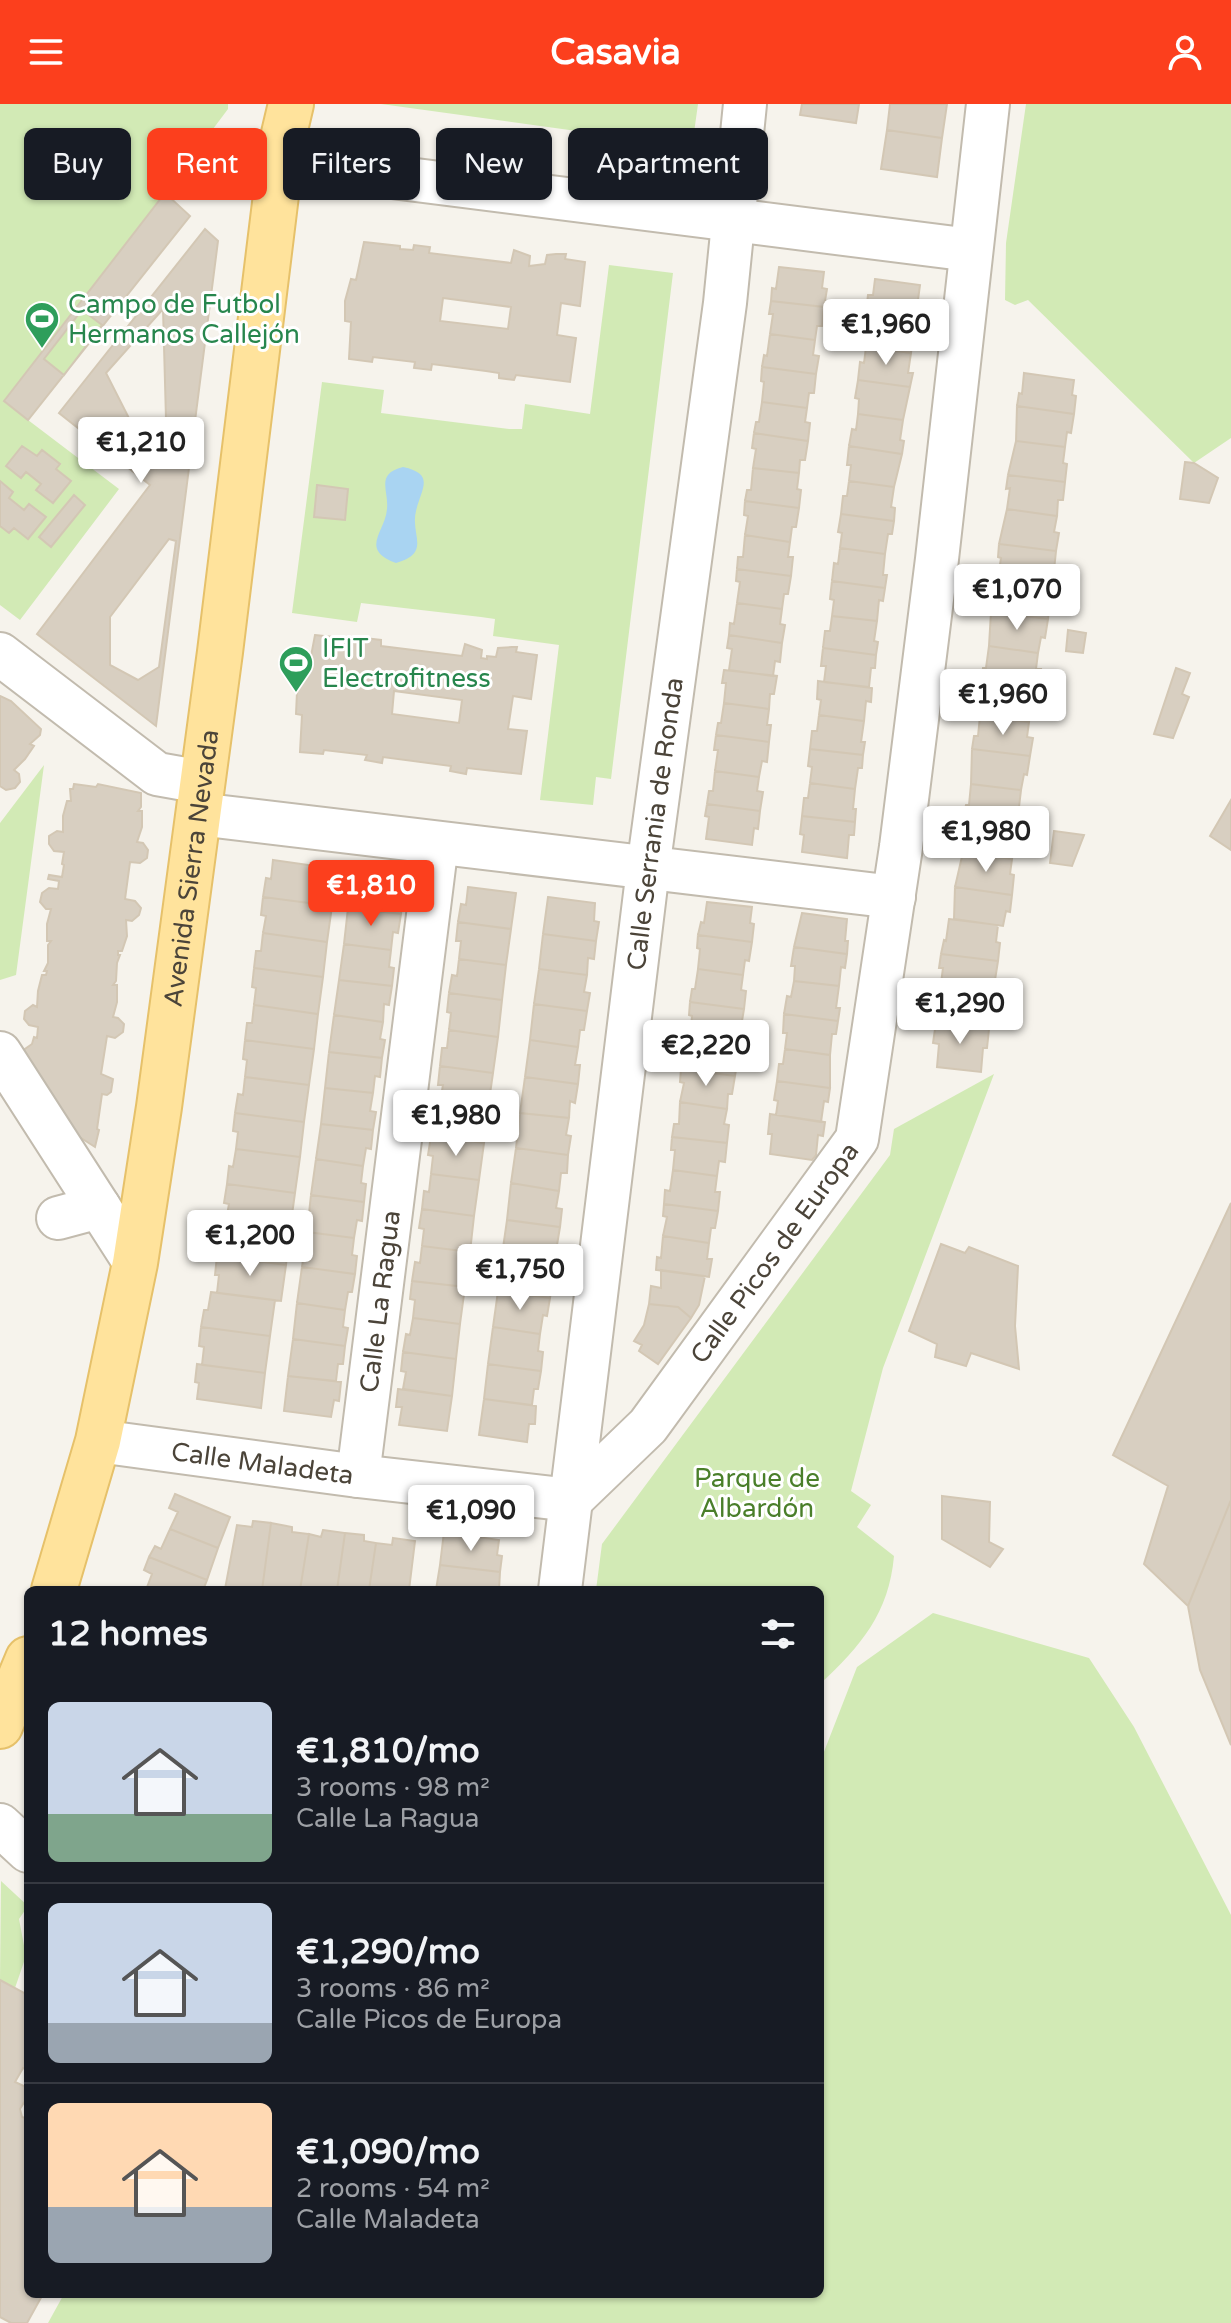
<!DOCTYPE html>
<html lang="en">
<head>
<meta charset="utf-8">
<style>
  :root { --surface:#171b24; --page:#242831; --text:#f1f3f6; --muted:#9ea1a6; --line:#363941; --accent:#fc3f1d }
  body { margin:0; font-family:"Varela Round",sans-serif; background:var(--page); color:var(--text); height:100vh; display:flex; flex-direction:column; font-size:30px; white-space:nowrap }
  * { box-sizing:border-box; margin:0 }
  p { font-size:26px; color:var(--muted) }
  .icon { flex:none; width:44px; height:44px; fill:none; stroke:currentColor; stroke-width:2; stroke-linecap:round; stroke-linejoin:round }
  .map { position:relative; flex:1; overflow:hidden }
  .side { position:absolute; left:24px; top:1482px; width:800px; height:712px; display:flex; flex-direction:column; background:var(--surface); border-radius:12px; box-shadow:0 2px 6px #0004 }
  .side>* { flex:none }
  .guide { position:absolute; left:24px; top:24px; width:800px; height:72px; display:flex; gap:16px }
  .price { position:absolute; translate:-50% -68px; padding:0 18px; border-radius:8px; background:#fff; color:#222; font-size:26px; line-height:52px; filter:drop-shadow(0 2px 4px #0008) }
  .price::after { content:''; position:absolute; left:50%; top:48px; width:24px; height:18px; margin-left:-12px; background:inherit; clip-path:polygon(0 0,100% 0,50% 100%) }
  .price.active { background:var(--accent); color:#fff }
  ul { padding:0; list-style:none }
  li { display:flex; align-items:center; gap:24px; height:200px; padding:0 24px }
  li+li { border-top:2px solid var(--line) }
  li span { display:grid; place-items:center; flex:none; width:224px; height:160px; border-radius:12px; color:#555 }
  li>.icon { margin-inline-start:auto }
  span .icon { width:96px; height:96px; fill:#fffc; stroke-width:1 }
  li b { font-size:34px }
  h2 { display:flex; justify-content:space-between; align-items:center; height:96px; padding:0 24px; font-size:34px }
  .pill { padding:0 28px; border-radius:12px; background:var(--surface); box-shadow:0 2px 6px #0004; font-size:28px; line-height:72px }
  .pill.active { background:var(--accent); color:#fff }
  header { display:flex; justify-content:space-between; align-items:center; height:104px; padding:0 24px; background:var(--accent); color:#fff; font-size:36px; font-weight:700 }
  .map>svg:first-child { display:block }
  .green { fill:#d2eab5 }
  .water { fill:#a9d4f2 }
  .building { fill:#d8cfc1; stroke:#d3c7b4; stroke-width:2; fill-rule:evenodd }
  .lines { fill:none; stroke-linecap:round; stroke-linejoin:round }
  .minor-casing { stroke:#c2bbae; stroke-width:46 }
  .major-casing { stroke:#e6c16a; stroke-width:48 }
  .minor { stroke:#fff; stroke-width:42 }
  .major { stroke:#ffe39c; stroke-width:44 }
  .labels { text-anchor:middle; stroke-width:6; stroke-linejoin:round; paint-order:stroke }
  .leisure-label { font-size:26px; fill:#27864d; stroke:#fff; text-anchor:start }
  .street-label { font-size:26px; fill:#4b4439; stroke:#fff }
  .park-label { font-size:26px; fill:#4a7f2a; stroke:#fff }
</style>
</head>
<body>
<header><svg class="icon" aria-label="menu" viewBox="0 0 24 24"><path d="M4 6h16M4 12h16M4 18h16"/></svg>Casavia<svg class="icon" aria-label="person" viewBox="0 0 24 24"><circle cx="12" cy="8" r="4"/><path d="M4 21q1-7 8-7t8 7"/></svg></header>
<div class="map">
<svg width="1231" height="2219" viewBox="0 0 1231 2219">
  <rect width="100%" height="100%" fill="#f6f3ec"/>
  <path class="green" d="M0 0H228V5L165 89 190 112 28 316 119 385 20 516 0 501Z
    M381 0H698L692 43Z
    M1026 0H1231V334L1194 359 1028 196 1015 201 1005 196 1006 139Z
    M609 161 673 169 611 675 596 673 593 701 540 696 559 541 493 532 495 515 481 513 361 499 357 518 292 509 322 278 384 286 381 309 509 325H522L525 300 590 310Z
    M44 661 16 871 0 876V719Z
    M994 970 883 1264 851 1387 871 1401 857 1423 894 1452C889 1509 861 1542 820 1580V1486H596L602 1440 890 1051 894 1025Z
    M933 1509 1089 1554 1134 1623 1231 1811V2219H48L64 2190H820V1658L857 1563Z
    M1 1777 28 1802 19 1815 26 1852 15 1884 0 1876Z"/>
  <path class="water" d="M403 363C436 370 421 385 416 407 410 431 432 449 396 459 359 445 385 429 387 405 389 386 375 370 403 363Z"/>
  <path class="building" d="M802 0H859L856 19 800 11Z
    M890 0H947L942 34 887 26Z
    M887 26 942 34 937 73 881 65Z
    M165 89 190 112 28 316 4 297Z
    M205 125 218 137 156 622 37 530 150 381 59 309ZM163 205 166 315 138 332 106 269ZM169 435 176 437 159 563 138 576 110 561V513Z
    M364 138 400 142V145L413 146 414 141 430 143 429 149 511 159 514 146 530 152 529 162 545 160 547 151 556 150H566L565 155 585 158 580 202 561 199 557 231 576 234 570 278 516 271 514 276 499 274V269L486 267 432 260 431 266 414 264 415 258 373 253 372 258 349 255 351 218 345 217V197L351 175 356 176ZM443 194 511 203 508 225 440 217Z
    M779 163 824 168 822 184 827 185 824 203 771 197 772 184 776 185Z
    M875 175 920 181 917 203H921L919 215 866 208 868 191H873Z
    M771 197 824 203 822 222H817L815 236 770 230 773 210H769Z
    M82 206 102 221 64 271 44 255Z
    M866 208 919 215 918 229 914 228 911 249 866 243 868 228 864 227Z
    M770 230 815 236 813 251 819 252 816 270 762 263 764 251 767 252Z
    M866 243 911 249 908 269H913L910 283 858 276 860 258 864 259Z
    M762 263 816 270 814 289H809L807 304 762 298 764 278 761 277Z
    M1024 269 1074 276 1072 291 1076 292 1074 310 1017 302 1019 289 1022 290Z
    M858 276 910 283 903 316 858 310 859 295 855 294Z
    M762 298 807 304 805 318 810 319 808 337 754 329 756 318H759Z
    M1017 302 1074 310 1071 329 1067 328 1065 343 1016 337Z
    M858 310 903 316 900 336 904 337 902 350 849 342 852 325 856 326Z
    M754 329 808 337 805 356H800L799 369 753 364 756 345 752 344Z
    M1016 337 1065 343 1063 359 1067 360 1065 378 1008 371Z
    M22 342 37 352 42 346 60 360 56 365 71 377 53 399 36 386 41 380 26 368 21 374 6 362Z
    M849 342 902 350 894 383 849 377 851 361H847Z
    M1185 358 1194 359 1218 374 1209 399 1180 395Z
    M753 364 799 369 797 385 801 386 799 404 745 397 747 386H751Z
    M1008 371 1065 378 1063 396H1058L1057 412 1007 405 1010 384 1006 385Z
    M0 377 13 388 9 394 24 406 29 400 46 413 28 435 14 424 9 429 0 422Z
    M849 377 894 383 891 403 895 404 894 417 841 410 843 392H847Z
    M317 381 348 385 345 416 314 413Z
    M74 391 85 401 51 443 39 433Z
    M745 397 799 404 796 423H792L790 438 745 431 748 412 744 411Z
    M1007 405 1057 412 1054 428 1059 429 1056 447 999 440Z
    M841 410 894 417 892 430H888L885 450 840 444 842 429 838 428Z
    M745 431 790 438 788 453H793L791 472 737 465 738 453H743Z
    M999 440 1056 447 1054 466 1049 465 1047 481 998 474 1001 454 998 453Z
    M840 444 885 450 883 471H887L885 484 832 477 834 459 838 460Z
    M737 465 791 472 788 490H784L782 505 737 499 740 478 736 477Z
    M998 474 1047 481 1045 495 1050 497 1048 515 991 508Z
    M832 477 885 484 883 497 879 496 877 517 832 512 834 496 830 495Z
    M737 499 782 505 780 520 785 521 782 539 729 531 730 519 734 520Z
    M991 508 1048 515 1045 534 1041 533 1038 549 989 542Z
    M832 512 877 517 874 537 878 538 876 551 823 544 825 527H830Z
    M1068 526 1086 529 1083 549 1066 547Z
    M315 531 351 535V538L364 540 365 534 381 536V542L462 552 465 540 482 546 481 554 487 555V552L496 553 498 544 512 543H517L516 548 537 551 531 595 513 592 508 625 527 627 521 670 467 664 466 670 450 667 451 662 383 653 382 659 365 656 367 651 324 646 323 650 300 648 302 611 296 610 297 588 301 568H308ZM394 587 462 596 459 619 392 610Z
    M729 531 782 539 780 558 775 557 773 572 729 566 732 545 727 544Z
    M989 542 1038 549 1036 565H1041L1039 584 982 576 983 564H986Z
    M823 544 876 551 875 564H871L869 583 824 578 826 562H821Z
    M1176 564 1190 569 1182 590 1189 593 1173 634 1154 630Z
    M724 566 777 572 774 590H770L769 605 724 599 726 579H722Z
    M982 576 1039 584 1036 603 1031 602 1029 618 980 612Z
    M818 577 872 584 871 598 866 597 864 617 819 611 821 596 817 595Z
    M0 592 11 597 41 625 40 631 30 640 34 642 25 655 14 666 19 670 20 678 15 684 6 686 0 682Z
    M724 599 769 605 767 621H771L769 638 716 631 718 619H721Z
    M819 611 864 617 861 638H865L863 651 810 645 812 627H817Z
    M980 612 1029 618 1027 633 1033 634 1030 652 972 645 974 632H978Z
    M716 631 769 638 767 658 762 657 759 673 715 667 718 646H714Z
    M810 645 863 651 862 664H858L855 685 810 679 812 663 808 662Z
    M972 645 1030 652 1027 671 1024 670 1021 686 971 680Z
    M715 667 759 673 757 687 763 688 760 707 707 700 709 687H713Z
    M810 679 855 685 853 705H856L855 718 802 712 804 694H808Z
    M74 680 96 683 98 680 141 689V703L138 707H142V723L137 738 143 739 148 746 147 754 140 759 130 758 125 795 135 797 141 804 139 811 132 817 126 816 127 832 122 847H118V851H120L117 859 116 877 113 881H117V898L113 913 118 914 124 920 123 928 115 934 107 932 101 970 113 975 111 988 107 991 102 990 97 1025 99 1026 95 1043 78 1032 22 947 32 940 34 933 37 934 38 923 29 921 24 915 25 907 33 901 37 903 38 887 42 871H46L47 867H44L48 859V841L51 837H47V820L51 805H46L40 798 42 789 49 784 58 785 59 777 48 775 49 771 62 773 64 761 62 760 64 748 54 747 49 740V732L57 727 63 728V712L67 697H71L70 685H73Z
    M971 680 1021 686 1019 703H1023L1020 721 963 714 966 701H969Z
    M1231 696V746L1210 732Z
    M707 700 760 707 758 725 754 724 752 741 706 735 709 713 705 712Z
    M802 712 855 718 854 731H849L847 754 802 748 804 731 800 730Z
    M963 714 1020 721 1018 739H1013L1012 755 963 748Z
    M1054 727 1084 731 1072 762 1050 759Z
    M963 748 1012 755 1010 770 1014 771 1012 791 955 783Z
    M273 756 337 765 332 802 263 793 266 774 271 775Z
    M353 766 401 772 398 791 403 792 401 810 348 804Z
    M468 783 516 789 511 825 458 818 461 800 466 801Z
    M955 783 1012 791 1010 808 1006 807 1003 822 954 815Z
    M263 793 332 802 327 838 263 829 266 812 261 811Z
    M548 793 595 799 594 817 599 818 596 837 543 830Z
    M707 798 752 803 750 819 754 820 752 838 698 831 701 818 704 819Z
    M348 804 401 810 398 829 393 828 391 846 344 840Z
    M802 809 847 815 845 837H848L847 850 794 843Z
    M949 815 998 821 996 838 1000 839 998 857 941 850 944 836 946 837Z
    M458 818 511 825 506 861 459 855 461 837H456Z
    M263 829 327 838 323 873 254 864 256 847H261Z
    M543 830 596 837 594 855 588 854 587 871 539 865Z
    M698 831 752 838 749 857 745 856 743 871 698 865 700 845 697 844Z
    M344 840 391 846 389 863 394 864 392 882 339 876Z
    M794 843 847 850 845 864 841 863 839 882 794 877 795 862H791Z
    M941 850 998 857 995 876H991L989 895 940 887 943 864H939Z
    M459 855 506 861 502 896 449 889 452 871 457 872Z
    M254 864 323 873 318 910 254 901 256 884 252 883Z
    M539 865 587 871 584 888 590 889 587 907 534 900Z
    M698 865 743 871 741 886 746 887 744 905 690 898 692 885H695Z
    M339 876 392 882 389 901 384 900 383 918 334 911Z
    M794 877 839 882 836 904H840L838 917 784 910 787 892 791 893Z
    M940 887 989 895 988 907 992 908 989 925 936 918Z
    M449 889 502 896 498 933 449 926 451 909 447 908Z
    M690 898 744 905 741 923H737L735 937 690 932 692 912 689 911Z
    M534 900 587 907 584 926H580L578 943 530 936Z
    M254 901 318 910 314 945 245 936 247 919H252Z
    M784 910 838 917 836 930H832L830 951 785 945 787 929H783Z
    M334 911 383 918 380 935 385 936 382 954 329 948Z
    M936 918 989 925 987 944H983L981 968 937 963 939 940 933 939Z
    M449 926 498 933 493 969 440 962 442 944H447Z
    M690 932 735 937 733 954H738L735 972 681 965 683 952 687 953Z
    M245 936 314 945 309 981 245 973 247 956 243 955Z
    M530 936 578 943 575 961H580L578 980 525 973Z
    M785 945 830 951V984L777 977 779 960H783Z
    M329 948 382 954 380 973 375 972 373 989 325 984Z
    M440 962 493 969 488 1004 440 998 443 981H438Z
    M681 965 735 972 732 990H728L727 1005 680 998 684 979 680 978Z
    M245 973 309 981 304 1018 235 1009 238 990 243 991Z
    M525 973 578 980 575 999 570 997 569 1014 520 1009Z
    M777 977 830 984 828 998 824 997 821 1018 776 1011 778 997 774 996Z
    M325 984 373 989 370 1007 376 1008 373 1026 321 1020Z
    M440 998 488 1004 484 1039 431 1032 433 1015 438 1016Z
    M680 998 727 1005 724 1020 729 1021 727 1039 672 1033 674 1020H679Z
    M235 1009 304 1018 300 1053 236 1045 238 1028 233 1027Z
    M520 1009 569 1014 566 1031 571 1032 568 1051 516 1044Z
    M770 1010 825 1018 823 1032 818 1031 816 1051 812 1056 770 1050 772 1030H768Z
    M321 1020 373 1026 371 1045 366 1044 363 1062 316 1055Z
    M431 1032 484 1039 479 1076 431 1070 433 1052 428 1051Z
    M672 1033 727 1039 725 1058 719 1057 717 1072 673 1066 675 1046H671Z
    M516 1044 568 1051 567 1069H561L559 1087 511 1079Z
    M236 1045 300 1053 295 1089 227 1080 229 1062 233 1063Z
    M316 1055 363 1062 361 1079 366 1080 364 1098 311 1091Z
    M673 1066 717 1072 715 1088H720L718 1107 664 1100 665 1086 670 1087Z
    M431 1070 479 1076 474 1112 422 1105 424 1087 429 1088Z
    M511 1079 559 1087 556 1104 562 1105 560 1123 507 1116Z
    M227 1080 295 1089 290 1125 226 1117 229 1100 224 1099Z
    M311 1091 364 1098 362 1117 357 1116 354 1134 307 1128Z
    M1231 1099V1396L1188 1502 1144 1460 1168 1382 1113 1351Z
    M664 1100 718 1107 715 1124H711L709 1139 663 1132 667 1113 663 1112Z
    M422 1105 474 1112 470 1148 422 1142 424 1125 419 1124Z
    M507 1116 560 1123 557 1141H552L550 1158 502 1151Z
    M226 1117 290 1125 286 1161 217 1152 219 1134 224 1135Z
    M307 1128 354 1134 352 1151 357 1152 355 1170 302 1163Z
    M663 1132 709 1139 707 1155H712L709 1173 656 1166 657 1153 661 1154Z
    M941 1140 965 1149 969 1143 1018 1162 1015 1222 1019 1265 971 1249 966 1262 935 1253 937 1240 909 1227Z
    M422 1142 470 1148 465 1183 412 1177 415 1158 420 1159Z
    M502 1151 550 1158 547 1175 553 1176 550 1194 498 1187Z
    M217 1152 286 1161 281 1197 217 1189 219 1171H215Z
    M302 1163 355 1170 352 1188H348L345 1206 297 1199Z
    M661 1166 705 1172 699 1201 691 1214 678 1203 649 1200 651 1182 661 1184Z
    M412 1177 465 1183 460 1220 413 1214 415 1196 410 1195Z
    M498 1187 550 1194 547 1212 543 1211 540 1230 493 1223Z
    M211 1188 275 1196 270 1232 201 1223 204 1206H208Z
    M297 1199 345 1206 343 1223 348 1224 345 1242 293 1235Z
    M649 1200 678 1203 691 1214 658 1260 639 1247 642 1241 634 1237 644 1221Z
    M413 1214 460 1220 456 1255 403 1248 406 1230 410 1231Z
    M201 1223 270 1232 265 1269 202 1261 204 1243 199 1242Z
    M493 1223 540 1230 538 1247 543 1248 541 1267 488 1260Z
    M293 1235 345 1242 343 1260H338L336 1277 288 1272Z
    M403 1248 456 1255 452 1292 403 1285 406 1268 401 1267Z
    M197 1260 265 1269 261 1304 197 1295 199 1279 195 1278Z
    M488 1260 541 1267 538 1285H534L532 1301 484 1295Z
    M288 1272 341 1278 339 1297 334 1296 331 1313 284 1307Z
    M398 1285 452 1292 447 1327 399 1321 402 1303H396Z
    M484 1295 536 1302 535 1320H529L527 1338 479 1331Z
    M175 1390 230 1413 218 1444 170 1425 178 1408 169 1404Z
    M942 1392 990 1398 989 1438 1003 1445 990 1463 942 1435Z
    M1231 1396V1641L1200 1566 1188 1502Z
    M253 1417 271 1419 262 1486 225 1485 237 1421 252 1423Z
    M271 1419 292 1423V1428L309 1430 300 1486H262Z
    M170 1425 218 1444 207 1476 149 1453 155 1442 161 1445Z
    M323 1426 345 1429 337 1486H300L309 1430 321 1433Z
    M444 1428 499 1436 497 1451 502 1452 500 1468 440 1461Z
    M345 1429 364 1431V1437L376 1439 369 1486H337Z
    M393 1434 415 1437 409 1486H369L376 1439 392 1441Z
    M149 1453 207 1476 203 1486H146L152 1470 144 1466Z
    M440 1461 500 1468 499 1486H436Z
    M0 1876 28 1891V1966L23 1964 15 1978 28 1984V1992L20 2005 22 2013 28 2015V2190H43L27 2219H11L0 2213Z"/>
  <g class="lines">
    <defs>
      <g id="minor">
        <path d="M281 59 971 146"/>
        <path d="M0 550 157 670 202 678"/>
        <path d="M198 710 894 793"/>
        <path d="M0 949 135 1159"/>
        <path d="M58 1114 99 1103"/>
        <path id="s1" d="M98 1337 358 1372 571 1396 648 1322 857 1035 901 743 937 455 988 0"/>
        <path id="s2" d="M358 1372 437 739"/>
        <path id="s3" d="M560 1486 648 765 725 199 745 0"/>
        <path d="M0 1721 28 1747"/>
      </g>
      <g id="major">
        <path id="s4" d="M54 1486 98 1337 135 1159 159 1003 220 548 283 34 291 0"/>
        <path d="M0 1622 28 1555"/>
      </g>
    </defs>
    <use href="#minor" class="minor-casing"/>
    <use href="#major" class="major-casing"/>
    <use href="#minor" class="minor"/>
    <use href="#major" class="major"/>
  </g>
  <defs>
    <symbol id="stadium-pin" viewBox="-11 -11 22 30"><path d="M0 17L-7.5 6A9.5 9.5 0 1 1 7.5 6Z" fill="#2e9e5b" stroke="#fff"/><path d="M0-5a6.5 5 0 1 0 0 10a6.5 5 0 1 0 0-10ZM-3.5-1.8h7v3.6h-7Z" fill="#fff"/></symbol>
  </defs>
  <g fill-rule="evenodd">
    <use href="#stadium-pin" x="22" y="195" width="40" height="54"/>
    <use href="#stadium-pin" x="276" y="539" width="40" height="54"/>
  </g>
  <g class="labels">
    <g class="leisure-label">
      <text x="68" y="209">Campo de Futbol<tspan x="68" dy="30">Hermanos Callejón</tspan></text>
      <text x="322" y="553">IFIT<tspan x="322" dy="30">Electrofitness</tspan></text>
    </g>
    <g class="street-label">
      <text dy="9" stroke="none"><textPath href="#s3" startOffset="772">Calle Serrania de Ronda</textPath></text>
      <text dy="9" stroke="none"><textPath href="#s4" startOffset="736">Avenida Sierra Nevada</textPath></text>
      <text dy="9" stroke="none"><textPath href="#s1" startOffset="798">Calle Picos de Europa</textPath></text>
      <text dy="9" stroke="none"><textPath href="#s2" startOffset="176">Calle La Ragua</textPath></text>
      <text dy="9" stroke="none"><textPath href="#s1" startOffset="166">Calle Maladeta</textPath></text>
    </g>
    <g class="park-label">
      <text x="757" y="1383">Parque de<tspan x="757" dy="30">Albardón</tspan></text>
    </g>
  </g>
</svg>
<b class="price" style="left:886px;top:263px">€1,960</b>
<b class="price" style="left:141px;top:381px">€1,210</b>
<b class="price" style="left:1017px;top:528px">€1,070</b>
<b class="price" style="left:1003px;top:633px">€1,960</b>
<b class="price" style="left:986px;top:770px">€1,980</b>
<b class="price active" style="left:371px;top:824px">€1,810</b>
<b class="price" style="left:960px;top:942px">€1,290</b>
<b class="price" style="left:706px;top:984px">€2,220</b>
<b class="price" style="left:456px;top:1054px">€1,980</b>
<b class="price" style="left:250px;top:1174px">€1,200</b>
<b class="price" style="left:520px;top:1208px">€1,750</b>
<b class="price" style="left:471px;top:1449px">€1,090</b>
<div class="guide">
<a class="pill">Buy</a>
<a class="pill active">Rent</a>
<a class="pill">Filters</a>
<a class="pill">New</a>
<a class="pill">Apartment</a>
</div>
<section class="side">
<h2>12 homes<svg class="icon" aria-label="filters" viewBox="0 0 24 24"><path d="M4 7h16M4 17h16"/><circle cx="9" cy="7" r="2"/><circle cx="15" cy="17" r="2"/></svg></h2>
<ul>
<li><span style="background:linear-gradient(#c9d6e8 70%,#7fa58c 0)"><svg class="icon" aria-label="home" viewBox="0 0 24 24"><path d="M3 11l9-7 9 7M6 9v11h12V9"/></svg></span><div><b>€1,810/mo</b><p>3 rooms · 98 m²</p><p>Calle La Ragua</p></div></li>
<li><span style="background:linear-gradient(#c9d6e8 75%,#9aa5b1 0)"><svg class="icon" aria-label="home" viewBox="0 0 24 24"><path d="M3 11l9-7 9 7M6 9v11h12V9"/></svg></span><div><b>€1,290/mo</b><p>3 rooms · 86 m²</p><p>Calle Picos de Europa</p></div></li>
<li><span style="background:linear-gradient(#ffd9b3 65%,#9aa5b1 0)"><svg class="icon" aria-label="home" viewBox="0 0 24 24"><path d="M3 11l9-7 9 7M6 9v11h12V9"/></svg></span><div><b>€1,090/mo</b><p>2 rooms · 54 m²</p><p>Calle Maladeta</p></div></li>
</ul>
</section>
</div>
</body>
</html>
